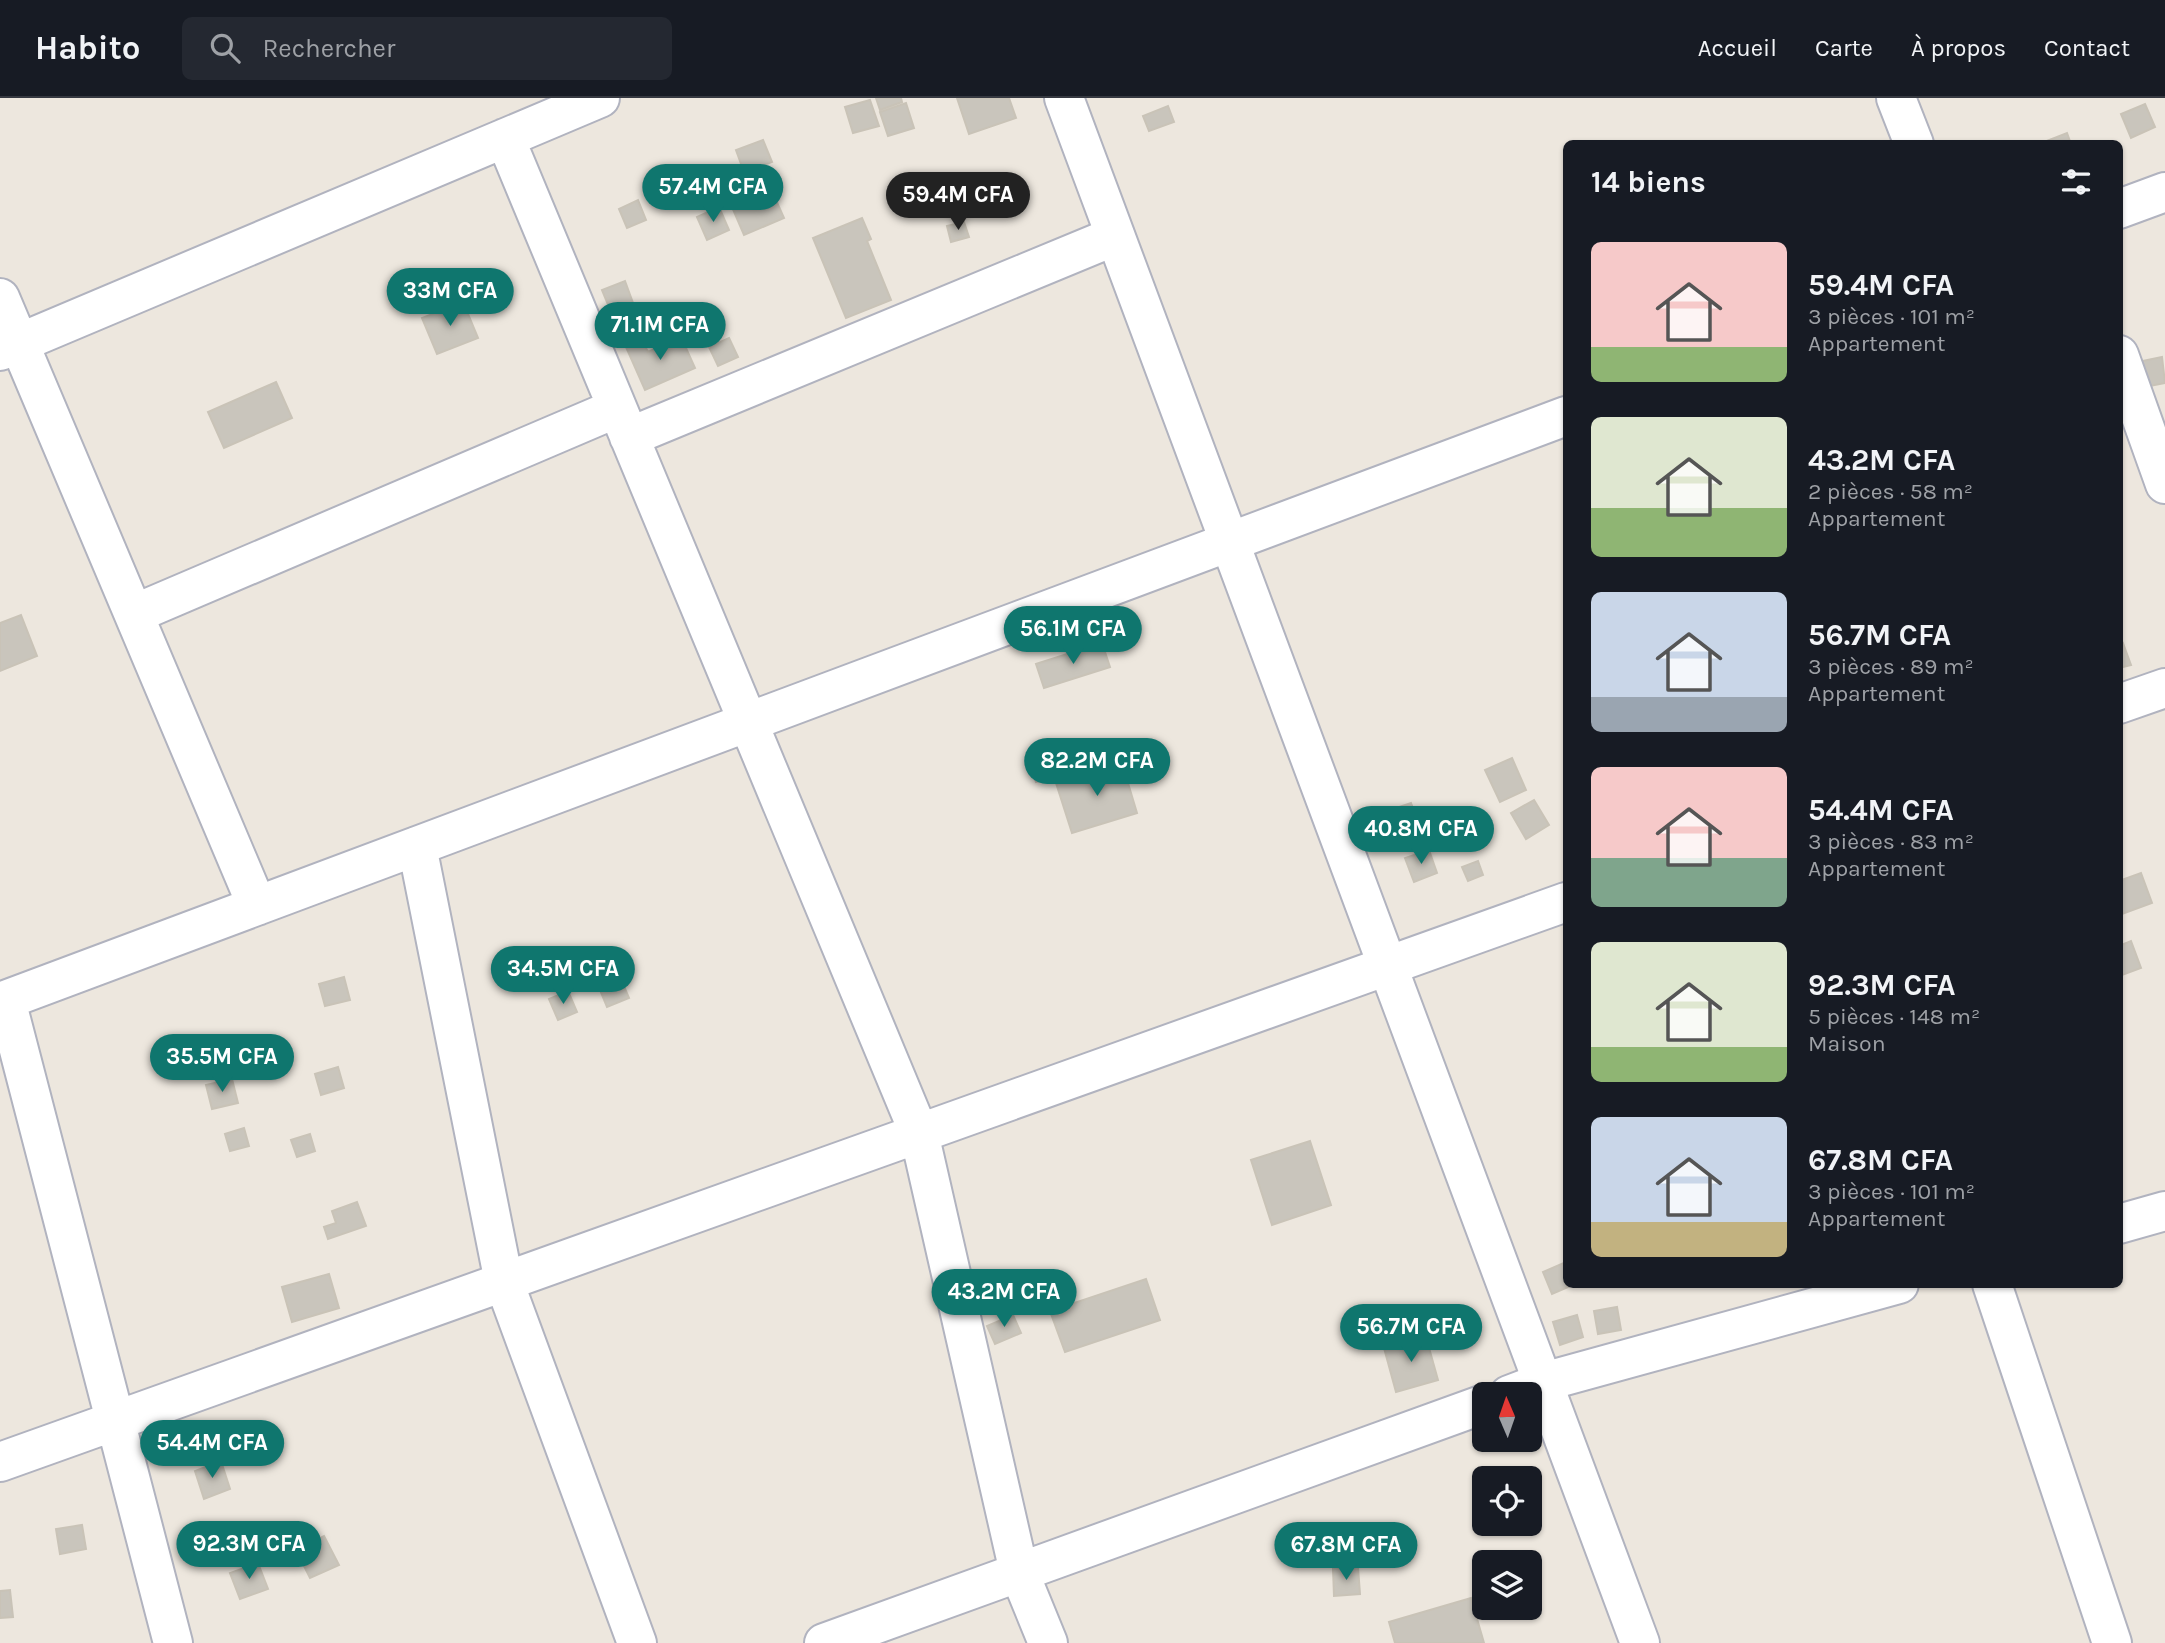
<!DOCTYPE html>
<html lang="fr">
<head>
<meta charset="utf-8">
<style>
  :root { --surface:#171b24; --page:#242831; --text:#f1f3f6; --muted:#9ea1a6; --line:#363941; --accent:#0f766e }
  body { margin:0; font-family:Karla,sans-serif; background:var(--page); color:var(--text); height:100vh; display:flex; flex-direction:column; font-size:26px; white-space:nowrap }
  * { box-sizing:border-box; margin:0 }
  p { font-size:23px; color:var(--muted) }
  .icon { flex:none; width:38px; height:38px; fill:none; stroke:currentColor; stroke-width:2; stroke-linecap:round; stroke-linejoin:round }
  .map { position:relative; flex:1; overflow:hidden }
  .panel { position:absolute; left:1563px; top:42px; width:560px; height:1148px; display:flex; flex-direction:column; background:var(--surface); border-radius:10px; box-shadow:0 2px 5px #0004 }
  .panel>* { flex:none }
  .needle { width:46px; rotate:358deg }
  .controls { position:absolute; left:1472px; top:1284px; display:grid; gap:14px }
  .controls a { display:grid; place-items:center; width:70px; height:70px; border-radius:10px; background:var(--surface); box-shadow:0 2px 5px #0004; font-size:35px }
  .price { position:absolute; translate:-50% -60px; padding:0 16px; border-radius:24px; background:var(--accent); color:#fff; font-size:23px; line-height:46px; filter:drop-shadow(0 2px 4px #0008) }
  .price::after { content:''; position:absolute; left:50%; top:42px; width:21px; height:16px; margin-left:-10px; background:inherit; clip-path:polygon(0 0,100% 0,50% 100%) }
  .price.active { background:#222; color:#fff }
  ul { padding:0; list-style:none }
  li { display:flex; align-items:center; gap:21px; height:175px; padding:0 28px }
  li span { display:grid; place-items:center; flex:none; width:196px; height:140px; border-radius:10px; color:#555 }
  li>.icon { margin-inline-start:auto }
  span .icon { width:84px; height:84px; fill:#fffc; stroke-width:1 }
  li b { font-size:30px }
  h2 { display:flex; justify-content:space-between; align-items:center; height:84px; padding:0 28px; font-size:30px }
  header { display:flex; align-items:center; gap:42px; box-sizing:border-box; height:98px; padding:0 35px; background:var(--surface); border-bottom:2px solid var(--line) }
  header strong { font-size:33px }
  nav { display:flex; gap:38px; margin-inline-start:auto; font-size:24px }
  .search { width:490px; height:63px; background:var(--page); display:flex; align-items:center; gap:18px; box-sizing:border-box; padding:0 24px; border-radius:10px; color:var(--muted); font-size:26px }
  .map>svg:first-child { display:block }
  .building { fill:#c9c5bc; stroke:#c9c3b7; stroke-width:2 }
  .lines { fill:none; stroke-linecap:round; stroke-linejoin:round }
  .minor-casing { stroke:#b1b3bf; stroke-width:42 }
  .tertiary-casing { stroke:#b1b3bf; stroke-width:42 }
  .minor { stroke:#fff; stroke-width:38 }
  .tertiary { stroke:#fff; stroke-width:38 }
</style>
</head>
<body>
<header>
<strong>Habito</strong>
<div class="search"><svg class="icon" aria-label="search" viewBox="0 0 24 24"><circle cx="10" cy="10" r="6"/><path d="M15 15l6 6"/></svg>Rechercher</div>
<nav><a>Accueil</a><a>Carte</a><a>À propos</a><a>Contact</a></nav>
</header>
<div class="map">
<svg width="2165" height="1545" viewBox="0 0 2165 1545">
  <rect width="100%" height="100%" fill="#ede7de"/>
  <path class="building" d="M876 0H901L902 4 880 12Z
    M957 0H1009L1016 20 969 36Z
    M870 2 879 28 853 35 845 9Z
    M906 5 914 30 888 38 880 14Z
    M2145 6 2155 29 2131 40 2121 16Z
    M1168 8 1174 24 1149 33 1143 18Z
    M2067 35 2071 46H2045L2044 44Z
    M763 42 772 64 744 74 736 52Z
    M771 91 784 120 744 137 732 109Z
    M638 102 646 122 627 130 619 111Z
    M719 109 729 132 707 142 697 119Z
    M862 120 871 141 867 143 891 202 846 220 813 140Z
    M964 124 969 139 951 144 947 128Z
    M625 183 633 205 611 214 602 192Z
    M463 204 478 240 437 256 422 220Z
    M681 239 695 270 645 292 626 249 642 242 648 254Z
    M729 240 738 259 718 268 709 249Z
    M2162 259 2165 285 2139 290 2133 265Z
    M276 284 292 320 224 350 208 314Z
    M21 517 37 558 0 573V525Z
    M1102 545 1110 569 1044 590 1036 566Z
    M2123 545 2131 567 2119 570V547Z
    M1512 660 1526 692 1500 704 1485 672Z
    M1046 661 1051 679 1036 684 1030 665Z
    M1122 665 1137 715 1072 735 1056 685Z
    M1534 702 1549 727 1526 741 1511 715Z
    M1411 705 1420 729 1396 737 1387 713Z
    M1429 752 1437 775 1414 784 1405 760Z
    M1478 763 1483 777 1468 783 1462 769Z
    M2141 775 2152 805 2119 817V783Z
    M2131 843 2141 870 2119 878V848Z
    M344 879 350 902 325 908 319 886Z
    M620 879 629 900 607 909 598 887Z
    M568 893 577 914 558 922 549 901Z
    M338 969 344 990 321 997 315 976Z
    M232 981 238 1005 212 1011 206 987Z
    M244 1030 249 1048 230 1053 225 1036Z
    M310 1036 315 1053 297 1059 291 1042Z
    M1310 1043 1331 1107 1272 1127 1251 1062Z
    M357 1104 366 1128 328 1141 324 1129 336 1125 332 1113Z
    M1566 1164V1186H1575L1552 1196 1543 1174Z
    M329 1176 339 1210 292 1224 282 1189Z
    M1146 1181 1160 1222 1065 1254 1050 1213Z
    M1617 1209 1621 1232 1598 1236 1594 1213Z
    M1013 1217 1021 1235 995 1246 987 1228Z
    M1577 1217 1583 1239 1560 1247 1553 1224Z
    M1426 1239 1438 1282 1396 1294 1384 1250Z
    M221 1363 230 1391 204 1401 195 1373Z
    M82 1427 86 1451 60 1456 56 1431Z
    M324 1438 339 1467 310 1480 296 1452Z
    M258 1465 268 1491 240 1501 230 1475Z
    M1358 1469 1360 1496 1334 1498 1333 1471Z
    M10 1492 13 1519 0 1520V1493Z
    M1471 1500 1484 1545H1395L1389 1524Z"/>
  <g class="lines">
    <defs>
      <path id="minor" d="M1896 0 1914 46
        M505 40 919 1035 1019 1474 1048 1545
        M2119 111 2165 94
        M0 200 257 808
        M0 253 600 0
        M2119 257 2165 386
        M629 339 1115 138
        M134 516 617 310
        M2119 606 2165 590
        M417 748 504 1184 637 1545
        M6 902 173 1545
        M0 904 1566 318
        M2119 1126 2165 1113
        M1992 1186 2112 1545
        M1509 1297 1543 1284 1899 1186
        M0 1364 1566 804
        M824 1545 1484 1306"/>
      <path id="tertiary" d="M1064 0 1640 1545"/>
    </defs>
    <use href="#minor" class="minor-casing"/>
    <use href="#tertiary" class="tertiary-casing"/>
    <use href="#minor" class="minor"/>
    <use href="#tertiary" class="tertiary"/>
  </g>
</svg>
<div class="controls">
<a><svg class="needle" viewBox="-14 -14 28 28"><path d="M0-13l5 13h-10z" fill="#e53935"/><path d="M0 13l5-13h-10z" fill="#9ea1a6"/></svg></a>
<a><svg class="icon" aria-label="locate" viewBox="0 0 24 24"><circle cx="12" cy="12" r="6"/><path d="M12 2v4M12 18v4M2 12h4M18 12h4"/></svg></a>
<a><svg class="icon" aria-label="layers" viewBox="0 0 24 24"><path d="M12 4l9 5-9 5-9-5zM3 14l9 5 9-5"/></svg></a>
</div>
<b class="price" style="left:713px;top:126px">57.4M CFA</b>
<b class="price active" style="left:958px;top:134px">59.4M CFA</b>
<b class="price" style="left:450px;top:230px">33M CFA</b>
<b class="price" style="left:660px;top:264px">71.1M CFA</b>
<b class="price" style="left:1073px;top:568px">56.1M CFA</b>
<b class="price" style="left:1097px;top:700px">82.2M CFA</b>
<b class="price" style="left:1421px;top:768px">40.8M CFA</b>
<b class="price" style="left:563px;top:908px">34.5M CFA</b>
<b class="price" style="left:222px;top:996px">35.5M CFA</b>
<b class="price" style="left:1004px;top:1231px">43.2M CFA</b>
<b class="price" style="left:1411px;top:1266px">56.7M CFA</b>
<b class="price" style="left:212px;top:1382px">54.4M CFA</b>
<b class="price" style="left:249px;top:1483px">92.3M CFA</b>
<b class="price" style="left:1346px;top:1484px">67.8M CFA</b>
<section class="panel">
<h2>14 biens<svg class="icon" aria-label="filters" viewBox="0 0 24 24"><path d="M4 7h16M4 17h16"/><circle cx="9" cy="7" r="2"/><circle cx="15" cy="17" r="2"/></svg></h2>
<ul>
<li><span style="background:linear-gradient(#f6c9c9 75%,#8fb573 0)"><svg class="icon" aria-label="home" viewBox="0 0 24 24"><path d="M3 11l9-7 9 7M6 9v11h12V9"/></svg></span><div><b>59.4M CFA</b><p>3 pièces · 101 m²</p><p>Appartement</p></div></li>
<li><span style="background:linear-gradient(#dfe7d0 65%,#8fb573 0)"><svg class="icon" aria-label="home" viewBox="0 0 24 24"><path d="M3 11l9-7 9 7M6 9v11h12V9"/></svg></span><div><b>43.2M CFA</b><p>2 pièces · 58 m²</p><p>Appartement</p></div></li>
<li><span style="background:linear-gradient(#c9d6e8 75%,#9aa5b1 0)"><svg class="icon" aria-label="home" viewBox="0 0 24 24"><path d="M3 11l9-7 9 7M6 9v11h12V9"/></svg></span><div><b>56.7M CFA</b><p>3 pièces · 89 m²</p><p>Appartement</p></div></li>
<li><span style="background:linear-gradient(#f6c9c9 65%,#7fa58c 0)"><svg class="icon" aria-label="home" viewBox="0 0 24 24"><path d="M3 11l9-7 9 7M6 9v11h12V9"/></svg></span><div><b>54.4M CFA</b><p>3 pièces · 83 m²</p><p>Appartement</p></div></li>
<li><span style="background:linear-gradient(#dfe7d0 75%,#8fb573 0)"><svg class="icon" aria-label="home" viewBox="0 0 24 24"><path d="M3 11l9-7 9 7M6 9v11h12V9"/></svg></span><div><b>92.3M CFA</b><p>5 pièces · 148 m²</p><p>Maison</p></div></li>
<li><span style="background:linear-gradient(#c9d6e8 75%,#c2b280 0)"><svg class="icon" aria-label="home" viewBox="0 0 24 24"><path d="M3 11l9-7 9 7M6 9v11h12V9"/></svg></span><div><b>67.8M CFA</b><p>3 pièces · 101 m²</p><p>Appartement</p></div></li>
</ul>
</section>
</div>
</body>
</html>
